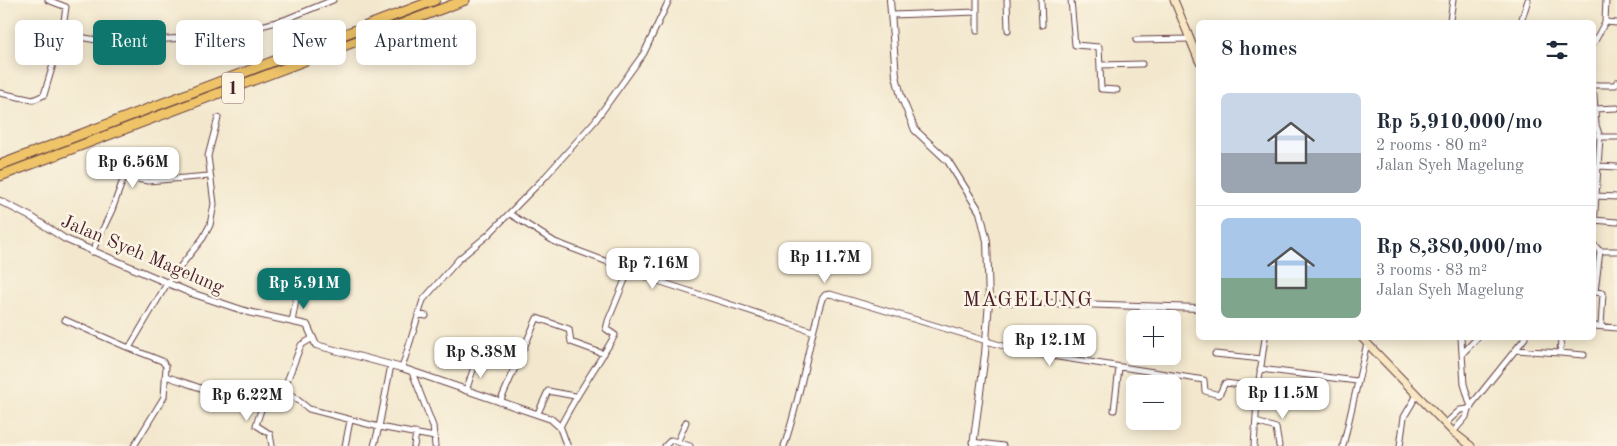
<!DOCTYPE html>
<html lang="en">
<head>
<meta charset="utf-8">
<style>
  :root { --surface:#fff; --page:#f2f2f3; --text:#1f2937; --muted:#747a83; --line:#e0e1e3; --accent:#0f766e }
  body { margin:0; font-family:"Old Standard TT",serif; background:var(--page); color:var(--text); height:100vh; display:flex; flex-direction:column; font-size:19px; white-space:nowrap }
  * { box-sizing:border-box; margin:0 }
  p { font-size:16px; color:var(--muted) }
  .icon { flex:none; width:28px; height:28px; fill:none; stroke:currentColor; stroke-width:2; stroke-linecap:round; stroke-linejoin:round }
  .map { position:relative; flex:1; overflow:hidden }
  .drawer { position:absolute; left:1196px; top:20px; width:400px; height:320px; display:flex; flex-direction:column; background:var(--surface); border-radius:8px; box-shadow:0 2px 12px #0003 }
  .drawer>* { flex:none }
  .top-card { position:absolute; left:15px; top:20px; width:475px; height:45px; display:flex; gap:10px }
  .tools { position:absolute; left:1126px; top:310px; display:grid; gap:10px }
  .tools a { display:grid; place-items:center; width:55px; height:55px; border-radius:8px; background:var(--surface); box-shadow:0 2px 12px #0003; font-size:25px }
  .price { position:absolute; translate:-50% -42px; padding:0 11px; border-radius:10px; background:#fff; color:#222; font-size:16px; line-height:32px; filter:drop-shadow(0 1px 2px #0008) }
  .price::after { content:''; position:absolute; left:50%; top:30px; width:15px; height:11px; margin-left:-8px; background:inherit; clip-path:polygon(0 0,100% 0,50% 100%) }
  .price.current { background:var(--accent); color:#fff }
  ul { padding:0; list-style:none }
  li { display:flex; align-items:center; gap:15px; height:125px; padding:0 25px }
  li+li { border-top:1px solid var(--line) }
  li span { display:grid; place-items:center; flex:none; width:140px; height:100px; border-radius:8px; color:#555 }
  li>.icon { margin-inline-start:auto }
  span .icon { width:60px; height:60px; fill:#fffc; stroke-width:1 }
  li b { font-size:21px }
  h2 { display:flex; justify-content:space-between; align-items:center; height:60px; padding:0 25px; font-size:21px }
  .chip { padding:0 18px; border-radius:8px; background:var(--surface); box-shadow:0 2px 12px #0003; font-size:18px; line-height:45px }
  .chip.current { background:var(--accent); color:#fff }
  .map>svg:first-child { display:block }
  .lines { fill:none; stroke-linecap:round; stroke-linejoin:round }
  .minor-casing { stroke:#633d43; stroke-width:7 }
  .tertiary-casing { stroke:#633d43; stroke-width:8 }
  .secondary-casing { stroke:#633d43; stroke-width:9 }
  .motorway-casing { stroke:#633d43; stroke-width:11 }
  .minor { stroke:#fff; stroke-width:5 }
  .tertiary { stroke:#fff; stroke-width:6 }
  .secondary { stroke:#f9e7c3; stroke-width:7 }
  .motorway { stroke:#efc469; stroke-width:9 }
  .labels { text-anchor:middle; stroke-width:5; stroke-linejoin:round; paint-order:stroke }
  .shield { fill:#fcf5e5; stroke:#7f5f63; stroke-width:1 }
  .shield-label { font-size:18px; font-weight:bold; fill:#4a1f2b }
  .street-label { font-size:19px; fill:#4a1f2b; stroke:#fcf5e5 }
  .quarter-label { font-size:21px; letter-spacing:1px; fill:#4a1f2b; stroke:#fcf5e5 }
</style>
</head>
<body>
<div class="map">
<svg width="1617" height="446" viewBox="0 0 1617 446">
  <rect width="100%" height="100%" fill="#fcf5e5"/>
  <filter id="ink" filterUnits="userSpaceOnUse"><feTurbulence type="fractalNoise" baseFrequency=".02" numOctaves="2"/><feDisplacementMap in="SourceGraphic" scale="10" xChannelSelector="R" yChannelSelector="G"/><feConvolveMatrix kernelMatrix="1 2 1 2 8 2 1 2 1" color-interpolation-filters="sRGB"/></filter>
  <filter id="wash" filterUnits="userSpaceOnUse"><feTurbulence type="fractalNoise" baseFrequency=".0096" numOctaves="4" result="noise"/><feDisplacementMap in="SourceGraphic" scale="20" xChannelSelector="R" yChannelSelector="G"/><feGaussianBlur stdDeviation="1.12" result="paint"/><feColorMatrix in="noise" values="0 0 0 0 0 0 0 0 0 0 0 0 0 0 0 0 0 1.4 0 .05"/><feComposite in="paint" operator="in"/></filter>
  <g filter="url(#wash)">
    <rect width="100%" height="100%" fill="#f3e8ce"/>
  </g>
  <g filter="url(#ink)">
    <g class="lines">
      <defs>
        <path id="minor" d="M48 0 66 7 62 34
          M977 0V31
          M1007 0 1008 30
          M1041 0 1042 25
          M1071 0 1075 45 1099 47 1101 89 1117 90
          M892 15 977 12
          M1450 20 1453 0
          M1521 22 1528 0
          M1605 22 1617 23
          M1136 40 1190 39
          M1594 43 1605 22 1606 0
          M1100 65 1142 64
          M1594 85H1615L1617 82
          M0 93 33 100 44 95 62 34 108 42H125L227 35 284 20 333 0
          M1594 95 1596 125 1600 137 1594 226
          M1594 109 1617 108
          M1600 137H1617
          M1599 166 1617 167
          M1595 196 1617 197
          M510 214 555 242 658 281 812 331
          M1594 220 1617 222
          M1594 245 1600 251H1617
          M1600 251 1595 292 1603 293 1601 326
          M92 252 112 210 124 177 148 181 209 176
          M418 314 426 316
          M65 320 129 348
          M292 322 297 294
          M1594 326 1617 328
          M1461 338 1464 384 1471 407
          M1516 350 1560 353 1561 338
          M1463 353 1477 338
          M1560 353 1584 355
          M1215 354 1262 359
          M402 368 423 300 459 259 488 235 545 177 595 121 644 53 669 0
          M1260 369 1357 381
          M412 372 433 426 435 446
          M165 376C192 384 223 399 251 398 264 398 272 387 284 389L309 409 379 427 391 365
          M284 389 301 345 313 338
          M466 391 476 361
          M266 395 256 425 270 434 272 446
          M500 402 537 318 569 329 571 342 604 354
          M1114 410 1119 368
          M538 413 548 391 575 396
          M1256 422 1276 428 1279 446
          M1446 423 1460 410 1468 409
          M560 427C576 395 597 366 615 335L606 329 608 321 629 270
          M1453 432 1466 417 1468 409 1525 338
          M678 441 686 422
          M972 442 1003 446
          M134 446 164 397 166 366 162 361 129 348 168 282 203 238 210 225 214 204 208 156 218 118
          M345 446 350 421
          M374 446 379 427 435 437
          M414 446 416 433
          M665 446 671 440 690 446
          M784 446C801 398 807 347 822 299L825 295 830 294 1020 351 1204 380 1205 391 1219 395 1225 383 1258 387
          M1254 446 1258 387 1265 338
          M1343 446 1367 343
          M1400 446 1404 417 1417 395"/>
        <path id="tertiary" d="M890 0 896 76 901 96 915 130 948 161 980 212 987 241 989 301
          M0 201 33 218 65 239 191 293 248 312 307 325 316 345 402 368 551 419 560 427 567 446
          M973 446 985 354 989 301 1199 308"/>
        <path id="secondary" d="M1174 0 1199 61
          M1362 338 1453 432 1471 446"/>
        <path id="motorway" d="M0 165 435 0
          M0 176 465 0"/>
      </defs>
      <use href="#minor" class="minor-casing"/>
      <use href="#tertiary" class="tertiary-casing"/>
      <use href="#secondary" class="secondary-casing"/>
      <use href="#motorway" class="motorway-casing"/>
      <use href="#minor" class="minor"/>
      <use href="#tertiary" class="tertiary"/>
      <use href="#secondary" class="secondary"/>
      <use href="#motorway" class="motorway"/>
    </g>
  </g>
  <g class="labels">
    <rect class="shield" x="222" y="72.5" width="22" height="31" rx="4"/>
    <g class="shield-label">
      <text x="233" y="94">1</text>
    </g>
    <g class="street-label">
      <text transform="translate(143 253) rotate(23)" y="7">Jalan Syeh Magelung</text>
    </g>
    <g class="quarter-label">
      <text x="1028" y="306">MAGELUNG</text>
    </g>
  </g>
</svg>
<div class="tools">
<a>+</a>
<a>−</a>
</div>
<b class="price" style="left:133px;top:189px">Rp 6.56M</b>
<b class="price" style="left:825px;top:284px">Rp 11.7M</b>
<b class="price" style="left:653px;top:290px">Rp 7.16M</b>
<b class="price current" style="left:304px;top:310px">Rp 5.91M</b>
<b class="price" style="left:1050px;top:367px">Rp 12.1M</b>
<b class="price" style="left:481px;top:379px">Rp 8.38M</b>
<b class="price" style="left:1283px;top:420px">Rp 11.5M</b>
<b class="price" style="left:247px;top:422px">Rp 6.22M</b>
<div class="top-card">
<a class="chip">Buy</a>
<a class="chip current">Rent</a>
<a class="chip">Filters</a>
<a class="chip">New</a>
<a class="chip">Apartment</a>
</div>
<section class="drawer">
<h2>8 homes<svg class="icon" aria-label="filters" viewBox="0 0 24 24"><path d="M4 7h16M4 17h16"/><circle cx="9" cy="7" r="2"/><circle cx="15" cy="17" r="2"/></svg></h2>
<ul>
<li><span style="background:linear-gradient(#c9d6e8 60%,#9aa5b1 0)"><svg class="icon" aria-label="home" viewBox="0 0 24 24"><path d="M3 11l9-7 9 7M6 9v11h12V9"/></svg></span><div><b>Rp 5,910,000/mo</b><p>2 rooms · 80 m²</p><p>Jalan Syeh Magelung</p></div></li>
<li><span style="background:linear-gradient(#a9c7e8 60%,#7fa58c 0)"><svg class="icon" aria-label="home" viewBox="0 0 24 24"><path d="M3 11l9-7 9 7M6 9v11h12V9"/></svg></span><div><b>Rp 8,380,000/mo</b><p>3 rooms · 83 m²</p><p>Jalan Syeh Magelung</p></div></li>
</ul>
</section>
</div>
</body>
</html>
